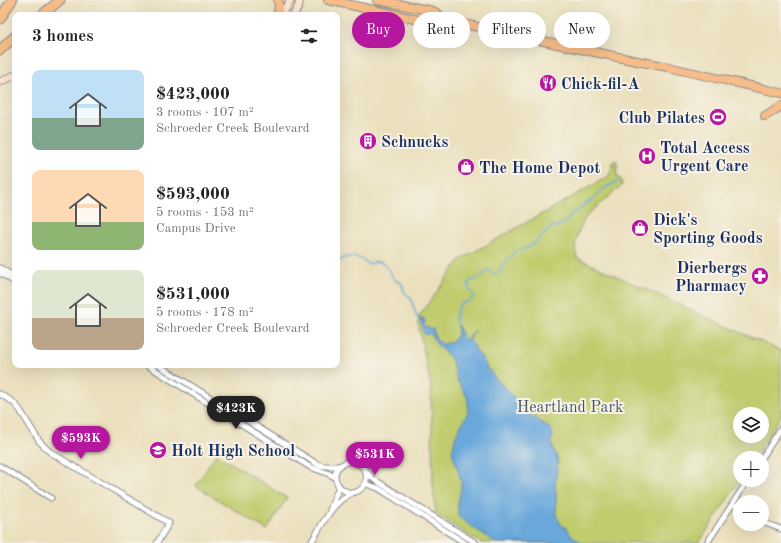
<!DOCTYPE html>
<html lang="en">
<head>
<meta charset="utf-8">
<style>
  :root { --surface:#fff; --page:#f2f2f2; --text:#222; --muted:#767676; --accent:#b5179e }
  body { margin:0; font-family:"Old Standard TT",serif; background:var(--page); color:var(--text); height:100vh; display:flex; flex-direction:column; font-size:15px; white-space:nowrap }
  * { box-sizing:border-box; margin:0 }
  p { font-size:13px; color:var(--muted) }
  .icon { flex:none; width:22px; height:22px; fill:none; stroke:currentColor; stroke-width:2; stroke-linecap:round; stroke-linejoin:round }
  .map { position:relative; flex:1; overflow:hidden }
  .drawer { position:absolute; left:12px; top:12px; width:328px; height:356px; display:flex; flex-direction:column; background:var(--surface); border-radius:8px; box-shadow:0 4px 16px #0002 }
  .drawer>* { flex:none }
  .banner { position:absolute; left:352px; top:12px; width:369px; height:36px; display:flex; gap:8px }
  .buttons { position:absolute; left:733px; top:407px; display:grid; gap:8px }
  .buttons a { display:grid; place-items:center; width:36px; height:36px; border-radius:50%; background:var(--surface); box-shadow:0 4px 16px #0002; font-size:20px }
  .price { position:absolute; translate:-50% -34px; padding:0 9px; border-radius:14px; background:var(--accent); color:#fff; font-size:13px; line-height:26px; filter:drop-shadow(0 1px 2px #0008) }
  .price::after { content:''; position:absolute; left:50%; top:24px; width:12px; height:9px; margin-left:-6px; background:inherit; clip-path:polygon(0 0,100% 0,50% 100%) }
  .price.active { background:#222; color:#fff }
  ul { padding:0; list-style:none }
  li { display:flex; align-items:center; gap:12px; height:100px; padding:0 20px }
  li span { display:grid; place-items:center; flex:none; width:112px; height:80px; border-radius:8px; color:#555 }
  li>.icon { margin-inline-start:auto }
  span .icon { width:48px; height:48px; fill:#fffc; stroke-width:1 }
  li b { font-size:17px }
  h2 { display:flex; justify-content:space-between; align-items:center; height:48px; padding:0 20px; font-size:17px }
  .tag { padding:0 14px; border-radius:18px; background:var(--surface); box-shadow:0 4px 16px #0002; font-size:14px; line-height:36px }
  .tag.active { background:var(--accent); color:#fff }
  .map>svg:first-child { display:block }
  .green { fill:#c0cc6d; stroke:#6e7e66; fill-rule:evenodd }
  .water { fill:#6aa8dc; stroke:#426c9d }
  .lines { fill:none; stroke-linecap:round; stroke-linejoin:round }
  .stream { stroke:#6aa8dc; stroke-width:1.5 }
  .minor-casing { stroke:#83888e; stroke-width:7 }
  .secondary-casing { stroke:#83888e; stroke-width:9 }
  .primary-casing { stroke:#83888e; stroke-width:10 }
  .motorway-casing { stroke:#83888e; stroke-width:11 }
  .minor { stroke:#fff; stroke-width:5 }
  .secondary { stroke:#fce5cf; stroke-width:7 }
  .primary { stroke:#f7bd88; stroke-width:8 }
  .motorway { stroke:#f7bd88; stroke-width:9 }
  .labels { text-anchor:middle; stroke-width:4; stroke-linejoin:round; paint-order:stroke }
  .poi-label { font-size:16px; font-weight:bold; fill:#1b2f5e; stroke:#f7f3e8; text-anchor:start }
  .park-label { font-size:16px; fill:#445662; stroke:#f7f3e8 }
</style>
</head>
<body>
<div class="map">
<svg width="781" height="543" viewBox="0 0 781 543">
  <rect width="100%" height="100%" fill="#f7f3e8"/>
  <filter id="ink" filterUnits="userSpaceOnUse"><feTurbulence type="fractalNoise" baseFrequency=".025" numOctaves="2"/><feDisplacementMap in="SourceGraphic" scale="8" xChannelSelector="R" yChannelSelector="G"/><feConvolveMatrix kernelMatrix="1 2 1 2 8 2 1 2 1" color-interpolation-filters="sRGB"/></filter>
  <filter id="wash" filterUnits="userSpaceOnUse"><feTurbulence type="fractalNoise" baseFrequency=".012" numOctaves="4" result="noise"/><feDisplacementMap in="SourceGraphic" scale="16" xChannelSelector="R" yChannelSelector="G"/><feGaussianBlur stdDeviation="0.9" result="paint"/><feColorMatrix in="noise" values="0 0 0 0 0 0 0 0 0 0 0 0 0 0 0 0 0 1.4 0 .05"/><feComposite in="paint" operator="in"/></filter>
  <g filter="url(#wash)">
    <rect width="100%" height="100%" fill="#ebe0bd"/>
    <path class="green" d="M614 161H617V177L620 178 622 182V185L586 216 578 233 575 247 577 258 781 351V416L754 458H740V480L699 543H481L436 514 433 487 431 387 418 324 419 316 460 260 609 176ZM740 414H762V436H740Z
      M216 454 287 498 267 530 196 486Z"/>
    <path class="water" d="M423 318 425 322 424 325 426 328H430L432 330 433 328 434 333 436 339 442 344C453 343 453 341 458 333L457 325C462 329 460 336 465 340H467C469 336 471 333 475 331 470 336 468 342 475 346L474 349 476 352 481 356 487 368 497 380 513 396 523 411 537 419 541 423 546 425 551 429 553 437 551 441 554 451 557 456 558 463 555 486 556 493V515L562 526 565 527 572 536 582 543H496L464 521 458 516V501L461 488V480L452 451 456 435 468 412V402L467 397 457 380 452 361 449 356 437 345 431 334 429 333 427 335 424 334C422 328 422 324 420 319Z"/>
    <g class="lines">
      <path class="stream" d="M337 263C346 254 359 255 368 264 370 264 372 263 375 262 386 259 390 275 396 281L400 282 402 284 404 292 411 298 416 315 418 318 420 319
        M457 325 455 318 459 305 465 302H468L474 297V295C467 288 465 279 478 279L488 270 494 274 500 272 502 271 501 266 509 259 515 251 525 249 532 245 543 236 552 226 556 227 566 222 571 214 578 211 584 204 591 201 603 189 618 181"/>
    </g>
  </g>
  <g filter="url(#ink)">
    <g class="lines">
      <defs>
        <path id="minor" d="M0 268 15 277
          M0 273 15 282
          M147 365 310 467 327 473 335 477
          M158 365 317 464 324 466H339
          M0 394 13 402 20 410 39 441 50 452 169 523 157 543
          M762 458 781 428
          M351 461 356 462 365 469C367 476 368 484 361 489 344 504 318 468 351 461Z
          M0 466 51 498
          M366 471 372 478 476 543
          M366 484 378 488 465 543
          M733 504 740 508
          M330 510 338 489V485
          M762 522 781 529
          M311 543C322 525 332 502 352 493
          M707 543 748 480"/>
        <path id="secondary" d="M281 15 291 0
          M294 15 299 5V0
          M0 82 15 75"/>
        <path id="primary" d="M278 0 279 3 278 15
          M328 0 424 21H450L632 60 668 67 781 93
          M377 0 433 11 449 21
          M765 116 781 106"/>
        <path id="motorway" d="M42 15 60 0
          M0 19 12 0
          M0 50 15 36"/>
      </defs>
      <use href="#minor" class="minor-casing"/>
      <use href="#secondary" class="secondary-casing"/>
      <use href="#primary" class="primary-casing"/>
      <use href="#motorway" class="motorway-casing"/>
      <use href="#minor" class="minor"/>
      <use href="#secondary" class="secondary"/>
      <use href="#primary" class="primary"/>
      <use href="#motorway" class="motorway"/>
    </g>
  </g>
  <defs>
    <symbol id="restaurant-disc" viewBox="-11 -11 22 22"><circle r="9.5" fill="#b5179e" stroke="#f7f3e8"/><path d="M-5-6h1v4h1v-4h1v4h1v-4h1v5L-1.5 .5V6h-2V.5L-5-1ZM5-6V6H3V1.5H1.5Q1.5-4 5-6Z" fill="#fff"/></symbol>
    <symbol id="stadium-disc" viewBox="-11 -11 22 22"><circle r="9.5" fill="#b5179e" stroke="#f7f3e8"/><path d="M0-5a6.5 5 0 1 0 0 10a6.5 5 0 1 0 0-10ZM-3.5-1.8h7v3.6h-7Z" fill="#fff"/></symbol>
    <symbol id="building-disc" viewBox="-11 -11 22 22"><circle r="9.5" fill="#b5179e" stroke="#f7f3e8"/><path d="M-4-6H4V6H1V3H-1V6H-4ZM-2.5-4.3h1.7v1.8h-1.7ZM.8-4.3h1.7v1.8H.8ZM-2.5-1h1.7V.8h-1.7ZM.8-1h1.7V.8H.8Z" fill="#fff"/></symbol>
    <symbol id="hospital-disc" viewBox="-11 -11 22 22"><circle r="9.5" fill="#b5179e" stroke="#f7f3e8"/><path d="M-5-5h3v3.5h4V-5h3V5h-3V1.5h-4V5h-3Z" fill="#fff"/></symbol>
    <symbol id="shop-disc" viewBox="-11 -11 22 22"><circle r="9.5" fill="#b5179e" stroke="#f7f3e8"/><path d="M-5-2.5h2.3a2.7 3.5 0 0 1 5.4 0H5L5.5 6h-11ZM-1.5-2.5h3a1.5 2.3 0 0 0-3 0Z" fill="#fff"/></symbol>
    <symbol id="pharmacy-disc" viewBox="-11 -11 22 22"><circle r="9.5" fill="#b5179e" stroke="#f7f3e8"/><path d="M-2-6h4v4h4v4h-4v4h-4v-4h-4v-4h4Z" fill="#fff"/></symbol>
    <symbol id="school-disc" viewBox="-11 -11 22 22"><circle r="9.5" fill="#b5179e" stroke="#f7f3e8"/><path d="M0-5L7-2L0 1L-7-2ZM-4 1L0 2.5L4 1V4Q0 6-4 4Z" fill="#fff"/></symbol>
  </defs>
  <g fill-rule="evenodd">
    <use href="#restaurant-disc" x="538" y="73" width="20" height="20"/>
    <use href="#stadium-disc" x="708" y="107" width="20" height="20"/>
    <use href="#building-disc" x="358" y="131" width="20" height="20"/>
    <use href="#hospital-disc" x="637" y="146" width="20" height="20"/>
    <use href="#shop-disc" x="456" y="157" width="20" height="20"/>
    <use href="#shop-disc" x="630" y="218" width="20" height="20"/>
    <use href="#pharmacy-disc" x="750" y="266" width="20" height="20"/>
    <use href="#school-disc" x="148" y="440" width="20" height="20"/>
  </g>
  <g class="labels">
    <g class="poi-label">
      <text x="561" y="89">Chick-fil-A</text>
      <text x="705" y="123" text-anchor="end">Club Pilates</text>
      <text x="381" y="147">Schnucks</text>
      <text x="660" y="153">Total Access<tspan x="660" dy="18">Urgent Care</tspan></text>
      <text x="479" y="173">The Home Depot</text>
      <text x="653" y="225">Dick's<tspan x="653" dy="18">Sporting Goods</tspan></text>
      <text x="747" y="273" text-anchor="end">Dierbergs<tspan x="747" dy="18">Pharmacy</tspan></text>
      <text x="171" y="456">Holt High School</text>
    </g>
    <g class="park-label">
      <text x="570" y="412">Heartland Park</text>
    </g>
  </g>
</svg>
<div class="buttons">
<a><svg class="icon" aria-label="layers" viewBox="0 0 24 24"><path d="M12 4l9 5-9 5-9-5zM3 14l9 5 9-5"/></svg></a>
<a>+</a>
<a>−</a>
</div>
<b class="price active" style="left:236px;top:430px">$423K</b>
<b class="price" style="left:81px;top:460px">$593K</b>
<b class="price" style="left:375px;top:476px">$531K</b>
<div class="banner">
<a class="tag active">Buy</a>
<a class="tag">Rent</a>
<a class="tag">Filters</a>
<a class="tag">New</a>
</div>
<section class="drawer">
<h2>3 homes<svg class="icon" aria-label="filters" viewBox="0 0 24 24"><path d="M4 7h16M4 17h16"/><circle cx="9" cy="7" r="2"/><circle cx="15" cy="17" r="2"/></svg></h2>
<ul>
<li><span style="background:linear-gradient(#bfe0f5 60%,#7fa58c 0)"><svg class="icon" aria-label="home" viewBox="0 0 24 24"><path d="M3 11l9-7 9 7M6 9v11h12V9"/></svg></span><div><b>$423,000</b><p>3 rooms · 107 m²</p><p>Schroeder Creek Boulevard</p></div></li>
<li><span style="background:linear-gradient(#ffd9b3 65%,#8fb573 0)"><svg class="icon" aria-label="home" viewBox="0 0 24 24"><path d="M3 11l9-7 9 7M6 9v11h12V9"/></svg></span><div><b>$593,000</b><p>5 rooms · 153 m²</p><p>Campus Drive</p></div></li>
<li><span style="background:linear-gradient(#dfe7d0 60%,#b9a48a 0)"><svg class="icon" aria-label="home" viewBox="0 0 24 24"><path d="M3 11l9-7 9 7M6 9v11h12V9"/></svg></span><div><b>$531,000</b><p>5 rooms · 178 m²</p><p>Schroeder Creek Boulevard</p></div></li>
</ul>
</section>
</div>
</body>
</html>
